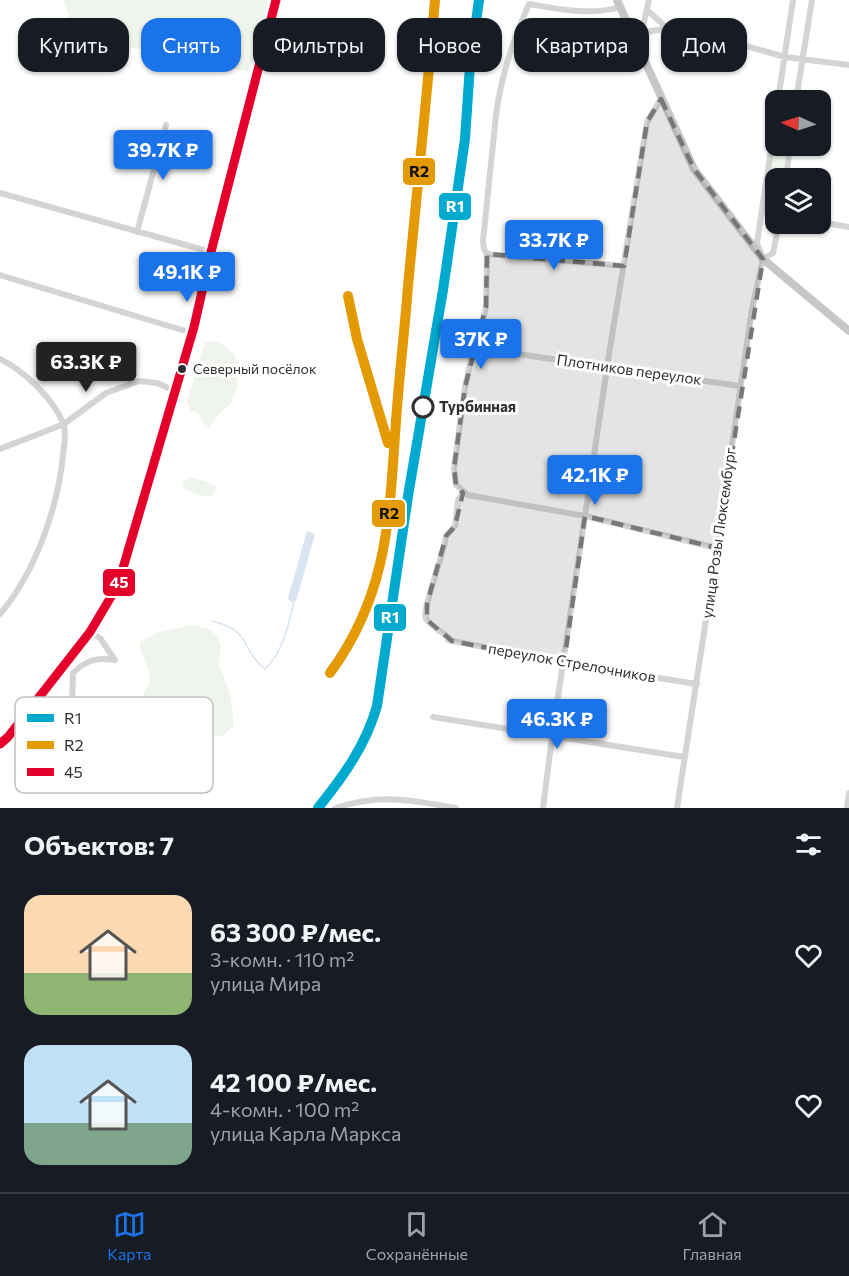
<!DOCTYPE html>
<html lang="ru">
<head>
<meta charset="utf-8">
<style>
  :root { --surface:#171b24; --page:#20242c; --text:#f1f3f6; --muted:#9ea1a6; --line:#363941; --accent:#1a73e8 }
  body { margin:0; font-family:Commissioner,sans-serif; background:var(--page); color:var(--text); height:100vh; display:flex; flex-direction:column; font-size:22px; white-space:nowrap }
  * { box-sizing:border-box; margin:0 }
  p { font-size:20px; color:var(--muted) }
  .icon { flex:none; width:33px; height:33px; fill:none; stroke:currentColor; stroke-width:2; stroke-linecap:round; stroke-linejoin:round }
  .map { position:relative; height:808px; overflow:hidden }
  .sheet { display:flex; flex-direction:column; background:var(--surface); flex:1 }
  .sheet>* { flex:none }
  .top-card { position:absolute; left:18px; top:18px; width:813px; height:54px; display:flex; gap:12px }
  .needle { width:39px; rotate:273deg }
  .tools { position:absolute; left:765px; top:90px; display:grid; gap:12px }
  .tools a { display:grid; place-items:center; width:66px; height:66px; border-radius:12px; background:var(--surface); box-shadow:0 2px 4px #0004; font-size:30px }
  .price { position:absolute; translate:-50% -51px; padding:0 14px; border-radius:6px; background:var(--accent); color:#fff; font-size:20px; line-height:39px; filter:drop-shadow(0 2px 3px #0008) }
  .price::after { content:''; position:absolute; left:50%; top:36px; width:18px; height:14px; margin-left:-9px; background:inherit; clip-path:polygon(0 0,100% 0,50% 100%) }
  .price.current { background:#222; color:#fff }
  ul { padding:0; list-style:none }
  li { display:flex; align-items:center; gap:18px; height:150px; padding:0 24px }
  li span { display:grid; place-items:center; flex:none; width:168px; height:120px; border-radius:18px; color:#555 }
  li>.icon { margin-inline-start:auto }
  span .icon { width:72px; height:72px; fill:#fffc; stroke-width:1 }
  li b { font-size:26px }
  h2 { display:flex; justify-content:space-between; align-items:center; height:72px; padding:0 24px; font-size:26px }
  .pill { padding:0 21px; border-radius:18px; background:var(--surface); box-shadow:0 2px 4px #0004; font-size:21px; line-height:54px }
  .pill.current { background:var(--accent); color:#fff }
  .dock { display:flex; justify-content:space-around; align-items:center; height:84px; border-top:2px solid var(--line); background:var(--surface); font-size:16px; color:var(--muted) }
  .dock a { display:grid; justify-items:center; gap:3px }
  .dock .current { color:var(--accent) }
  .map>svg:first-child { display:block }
  .green { fill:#eff5ec }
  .water { fill:#d8e4f2 }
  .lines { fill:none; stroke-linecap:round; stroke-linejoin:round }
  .stream { stroke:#d8e4f2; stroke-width:1.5 }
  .minor { stroke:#d4d4d4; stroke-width:6 }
  .major { stroke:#c7c7c7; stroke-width:8 }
  .bus-1-casing { stroke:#fff; stroke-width:14 }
  .bus-1 { stroke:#e4002b; stroke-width:9 }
  .rail-1-casing { stroke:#fff; stroke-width:15 }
  .rail-2-casing { stroke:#fff; stroke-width:15 }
  .rail-1 { stroke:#00a9ce; stroke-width:10 }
  .rail-2 { stroke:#e39a05; stroke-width:10 }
  .marked { fill:#787878; fill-opacity:0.2; stroke:#787878; stroke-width:4.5; stroke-dasharray:12 8; stroke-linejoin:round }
  .bus-dot { fill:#2f2f2f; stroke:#fff; stroke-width:2 }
  .stop-dot { fill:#fff; stroke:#2f2f2f; stroke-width:3 }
  .labels { text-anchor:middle; stroke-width:6; stroke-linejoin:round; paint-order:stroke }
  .bus-label { font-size:14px; fill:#2f2f2f; stroke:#fff; text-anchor:start }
  .street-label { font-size:15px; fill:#2f2f2f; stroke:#fff }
  .stop-label { font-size:15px; font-weight:bold; fill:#2f2f2f; stroke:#fff; text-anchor:start }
  .key { fill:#fff; stroke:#c1c1c1; stroke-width:1.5 }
  .key-label { font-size:16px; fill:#2f2f2f }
  .line-badge { stroke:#fff; stroke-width:2 }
  .badge-label { font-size:16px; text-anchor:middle; font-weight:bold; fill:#fff }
  .pale-badge-label { font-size:16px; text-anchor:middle; font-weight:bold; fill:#111 }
</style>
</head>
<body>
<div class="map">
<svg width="849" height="808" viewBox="0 0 849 808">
  <rect width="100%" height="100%" fill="#fff"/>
  <path class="green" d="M63 0H269L253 62 248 72 101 41 75 33Z
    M775 130 776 146H787L782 178H776L775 211 764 208Z
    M214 340 225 346 235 355 238 368 237 387 232 402 220 413 209 428 205 427 198 413 190 410 187 402 205 343Z
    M193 478 207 482 216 487 213 496C204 497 189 493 182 486L185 480Z
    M191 625 207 628 217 635 221 646 219 665 230 694 234 726 222 736H209L203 731 197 718 149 735 158 774 125 786 92 792 85 779 91 743 109 730 121 725 131 716 146 690 150 681 149 672 140 649V642L156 633Z"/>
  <path class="water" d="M307 531 315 534 296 601 291 602 288 598Z"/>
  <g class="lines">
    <path class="stream" d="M212 621C253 631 239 648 265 669 283 652 288 626 294 602"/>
    <path class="minor" d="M620 7C590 16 559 9 529 4 513 39 501 77 496 115L483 241 484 249 487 254 486 306 480 336 472 354 465 387 454 468 456 485 468 495 585 516 717 548
      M647 10 667 28
      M642 33 667 28 732 42 785 57 849 65
      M638 48 649 0
      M778 100 793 0
      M796 100 812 0
      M786 178 790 146
      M0 193 211 252
      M762 211 776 213
      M820 222 849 227
      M137 232 166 125
      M761 253 757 243 776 117
      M487 254 624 266
      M763 259 773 253 779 224
      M0 275 192 333
      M517 354 740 386
      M0 359C24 371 53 398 63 423 67 432 64 446 63 455 58 508 35 573 0 614
      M0 449 64 424 106 393 139 381 157 383 175 391
      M90 632 100 638 115 660
      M448 640 564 663 697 684
      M452 641C445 633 431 627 426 619 421 610 445 552 446 536L455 526 458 500 463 493
      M433 717 684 757
      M0 744 8 737 90 632 118 585 194 327 211 252 276 0
      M45 782 63 736 72 706 73 673C86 660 97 657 115 660
      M335 808C382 793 409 800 456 808
      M543 808 552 737 610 348 647 122 661 99
      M677 808 717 548 752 309 763 259
      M847 808 849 793"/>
    <path class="major" d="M617 0 694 169 763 259 849 331"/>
    <defs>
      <path id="bus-1" d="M0 744 8 737 90 632 118 585 194 327 211 252 276 0"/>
    </defs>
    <use href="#bus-1" class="bus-1-casing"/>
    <use href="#bus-1" class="bus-1"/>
    <defs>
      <path id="rail-1" d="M318 808C343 777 366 745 377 706L408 496 443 290 465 139 470 65 479 0"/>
      <path id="rail-2" d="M348 296 357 339 388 443
        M330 673C392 589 389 507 397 408 400 368 405 327 408 286 417 191 427 95 435 0"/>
    </defs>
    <use href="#rail-1" class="rail-1-casing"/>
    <use href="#rail-2" class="rail-2-casing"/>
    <use href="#rail-1" class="rail-1"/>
    <use href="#rail-2" class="rail-2"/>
  </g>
  <path class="marked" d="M661 99 694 169 763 259 717 548 585 516 564 663 452 641 427 620V604L446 536 455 526 463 493 456 485 454 468 465 387 486 306 487 254 624 266 647 122Z"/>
  <circle class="bus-dot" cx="182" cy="369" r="5"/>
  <circle class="stop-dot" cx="423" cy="407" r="10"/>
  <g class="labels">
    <g class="bus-label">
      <text x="193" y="374">Северный посёлок</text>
    </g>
    <g class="street-label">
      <text transform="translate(629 370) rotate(8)" y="5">Плотников переулок</text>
      <text transform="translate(719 533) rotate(-82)" y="5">улица Розы Люксембург</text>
      <text transform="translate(572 663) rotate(10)" y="5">переулок Стрелочников</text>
    </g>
    <g class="stop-label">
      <text x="439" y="412">Турбинная</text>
    </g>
  </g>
  <rect x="15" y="697" width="198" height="96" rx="9" class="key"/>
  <rect x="27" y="714" width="27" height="8" fill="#00a9ce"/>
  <rect x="27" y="741" width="27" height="8" fill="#e39a05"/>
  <rect x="27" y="768" width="27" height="8" fill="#e4002b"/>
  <g class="key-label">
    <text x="64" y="724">R1</text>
    <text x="64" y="751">R2</text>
    <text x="64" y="778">45</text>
  </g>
  <g class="line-badge">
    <rect x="402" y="157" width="34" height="29" rx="6" fill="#e39a05"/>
    <rect x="438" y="192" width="34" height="29" rx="6" fill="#00a9ce"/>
    <rect x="371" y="499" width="35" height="29" rx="6" fill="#e39a05"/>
    <rect x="102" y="568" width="34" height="29" rx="6" fill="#e4002b"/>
    <rect x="373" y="603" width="34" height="29" rx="6" fill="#00a9ce"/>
  </g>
  <g class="badge-label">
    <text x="455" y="212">R1</text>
    <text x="119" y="588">45</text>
    <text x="390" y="623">R1</text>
  </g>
  <g class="pale-badge-label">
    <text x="419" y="177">R2</text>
    <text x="389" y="519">R2</text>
  </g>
</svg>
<div class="tools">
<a><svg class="needle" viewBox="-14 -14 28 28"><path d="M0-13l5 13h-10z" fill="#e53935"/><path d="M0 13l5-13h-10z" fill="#9ea1a6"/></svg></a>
<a><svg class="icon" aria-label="layers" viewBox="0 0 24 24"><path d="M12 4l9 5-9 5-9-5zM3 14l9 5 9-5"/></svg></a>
</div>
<b class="price" style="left:163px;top:181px">39.7K ₽</b>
<b class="price" style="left:554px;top:271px">33.7K ₽</b>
<b class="price" style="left:187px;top:303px">49.1K ₽</b>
<b class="price" style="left:481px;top:370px">37K ₽</b>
<b class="price current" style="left:86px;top:393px">63.3K ₽</b>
<b class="price" style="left:595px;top:506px">42.1K ₽</b>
<b class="price" style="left:557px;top:750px">46.3K ₽</b>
<div class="top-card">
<a class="pill">Купить</a>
<a class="pill current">Снять</a>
<a class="pill">Фильтры</a>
<a class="pill">Новое</a>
<a class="pill">Квартира</a>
<a class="pill">Дом</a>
</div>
</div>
<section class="sheet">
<h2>Объектов: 7<svg class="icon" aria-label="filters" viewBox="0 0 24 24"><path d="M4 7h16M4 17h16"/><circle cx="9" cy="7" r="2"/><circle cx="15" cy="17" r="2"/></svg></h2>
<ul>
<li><span style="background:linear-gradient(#ffd9b3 65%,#8fb573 0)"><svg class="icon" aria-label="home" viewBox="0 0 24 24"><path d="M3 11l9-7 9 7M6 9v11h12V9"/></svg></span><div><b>63 300 ₽/мес.</b><p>3-комн. · 110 m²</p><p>улица Мира</p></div><svg class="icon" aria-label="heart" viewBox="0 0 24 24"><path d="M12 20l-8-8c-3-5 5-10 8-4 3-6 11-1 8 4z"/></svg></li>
<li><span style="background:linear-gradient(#bfe0f5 65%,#7fa58c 0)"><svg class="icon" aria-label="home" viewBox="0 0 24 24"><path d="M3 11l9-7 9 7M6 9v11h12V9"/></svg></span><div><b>42 100 ₽/мес.</b><p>4-комн. · 100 m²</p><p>улица Карла Маркса</p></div><svg class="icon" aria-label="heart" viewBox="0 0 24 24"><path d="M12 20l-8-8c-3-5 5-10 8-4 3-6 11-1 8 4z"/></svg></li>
</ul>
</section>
<nav class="dock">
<a class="current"><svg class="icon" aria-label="map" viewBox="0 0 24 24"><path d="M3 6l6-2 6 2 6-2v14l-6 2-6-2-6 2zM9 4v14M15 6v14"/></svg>Карта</a>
<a><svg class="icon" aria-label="saved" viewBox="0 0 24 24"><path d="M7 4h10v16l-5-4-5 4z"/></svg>Сохранённые</a>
<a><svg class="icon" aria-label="home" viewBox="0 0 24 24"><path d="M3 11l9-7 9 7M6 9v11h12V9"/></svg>Главная</a>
</nav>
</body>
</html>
